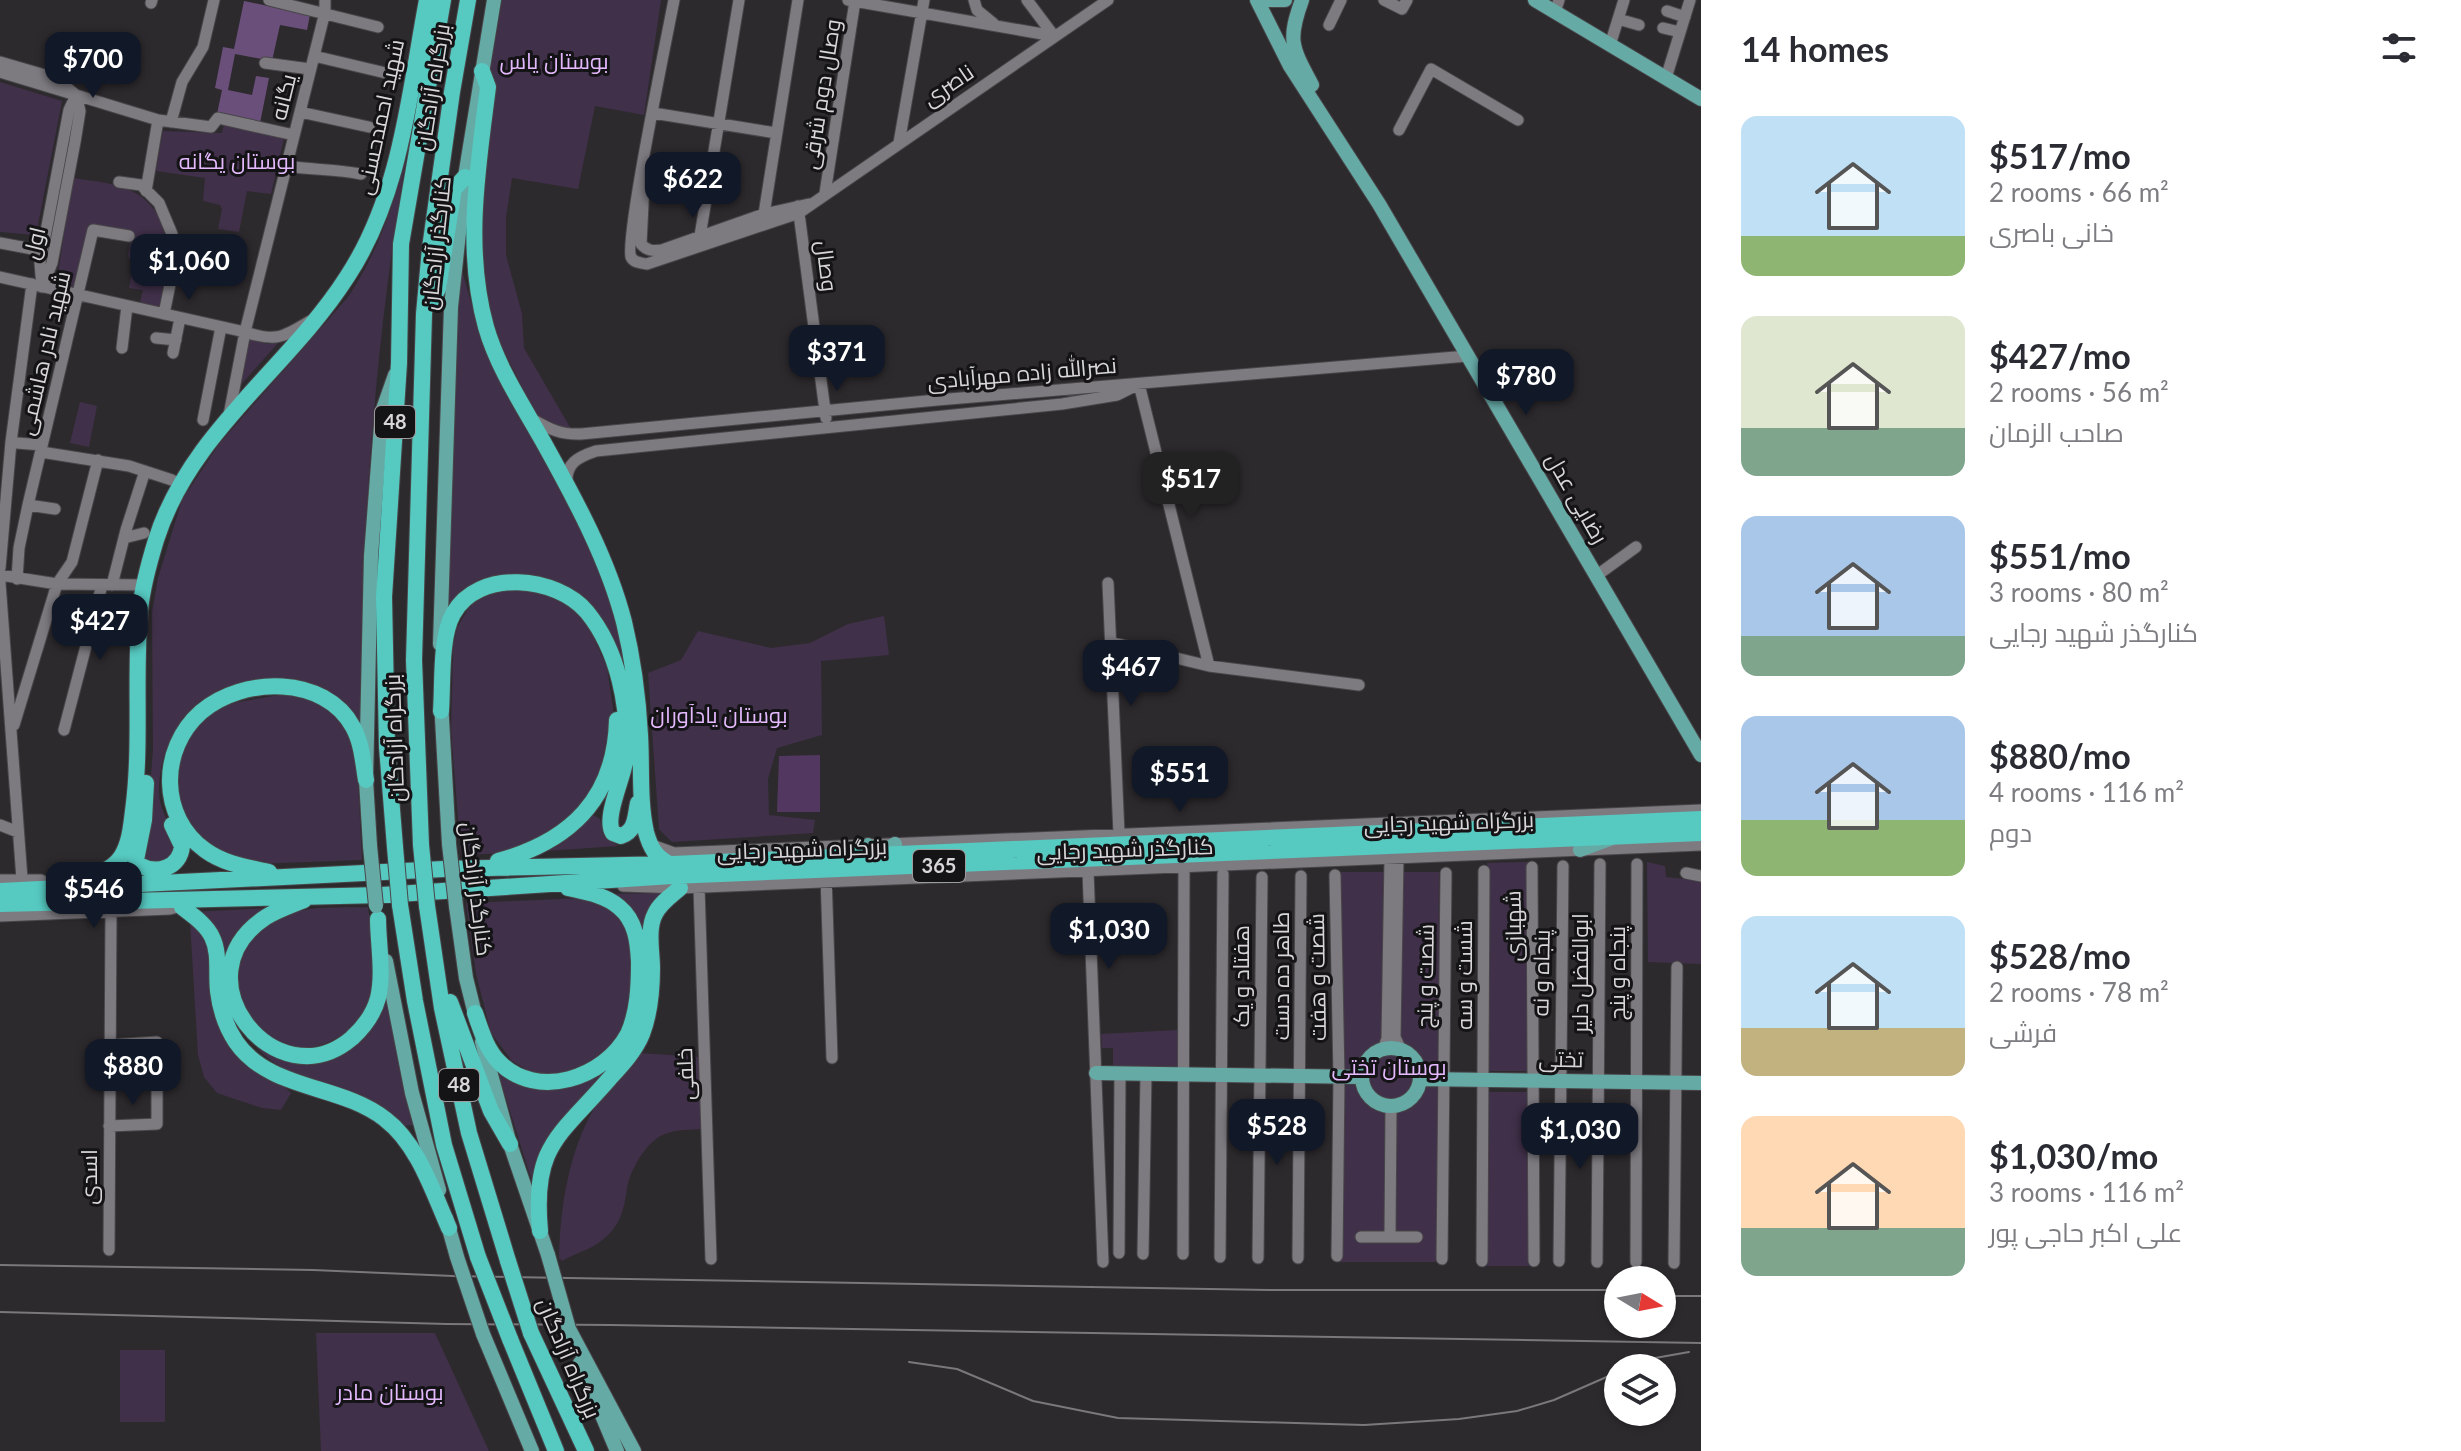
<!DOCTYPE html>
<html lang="en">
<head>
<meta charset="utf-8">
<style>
  :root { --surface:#fff; --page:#f2f2f3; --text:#2b2b33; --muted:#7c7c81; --accent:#111827 }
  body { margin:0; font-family:Lato,Cairo,sans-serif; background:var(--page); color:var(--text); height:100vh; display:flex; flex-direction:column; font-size:30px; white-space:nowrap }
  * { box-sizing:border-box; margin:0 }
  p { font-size:26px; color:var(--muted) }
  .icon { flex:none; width:44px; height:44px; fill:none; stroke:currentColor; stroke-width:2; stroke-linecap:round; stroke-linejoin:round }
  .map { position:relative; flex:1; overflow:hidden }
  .drawer { display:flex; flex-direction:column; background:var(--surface); width:760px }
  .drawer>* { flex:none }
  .needle { width:52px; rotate:100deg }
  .fabs { position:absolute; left:1604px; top:1266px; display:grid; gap:16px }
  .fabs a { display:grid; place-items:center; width:72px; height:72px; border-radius:50%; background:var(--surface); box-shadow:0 2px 6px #0004; font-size:40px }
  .price { position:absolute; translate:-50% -68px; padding:0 18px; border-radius:16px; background:var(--accent); color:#fff; font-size:26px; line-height:52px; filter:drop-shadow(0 2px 4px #0008) }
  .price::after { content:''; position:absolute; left:50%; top:48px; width:24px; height:18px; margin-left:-12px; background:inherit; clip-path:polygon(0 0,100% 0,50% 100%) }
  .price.current { background:#222; color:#fff }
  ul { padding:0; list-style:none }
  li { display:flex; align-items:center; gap:24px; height:200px; padding:0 40px }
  li span { display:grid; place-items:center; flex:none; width:224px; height:160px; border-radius:16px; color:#555 }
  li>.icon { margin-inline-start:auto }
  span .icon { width:96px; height:96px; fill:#fffc; stroke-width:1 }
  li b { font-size:34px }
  h2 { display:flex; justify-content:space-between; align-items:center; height:96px; padding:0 40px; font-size:34px }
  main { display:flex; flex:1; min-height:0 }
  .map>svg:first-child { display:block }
  .green { fill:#403049 }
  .forest { fill:#6a4f7a }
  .water { fill:#523861 }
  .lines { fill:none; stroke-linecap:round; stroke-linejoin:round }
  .minor-casing { stroke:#484649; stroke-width:13 }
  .major-casing { stroke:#484649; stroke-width:16 }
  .highway-casing { stroke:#484649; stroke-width:18 }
  .minor { stroke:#7e7b80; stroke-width:11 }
  .major { stroke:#66aaa6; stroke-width:14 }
  .highway { stroke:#56c9c0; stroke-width:16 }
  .rail { stroke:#7a787b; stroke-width:2 }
  .major-bridge-casing { stroke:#484649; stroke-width:16; stroke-linecap:butt }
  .highway-bridge-casing { stroke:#484649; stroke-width:18; stroke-linecap:butt }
  .major-bridge { stroke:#66aaa6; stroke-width:14 }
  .highway-bridge { stroke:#56c9c0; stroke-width:16 }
  .labels { text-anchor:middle; stroke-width:6; stroke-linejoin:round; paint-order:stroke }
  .shield { fill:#141315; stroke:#9d9c9e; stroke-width:2 }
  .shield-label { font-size:20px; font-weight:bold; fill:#d8d6d9 }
  .park-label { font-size:22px; fill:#e4b9fe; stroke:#141315 }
  .street-label { font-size:22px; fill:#d8d6d9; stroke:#141315 }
</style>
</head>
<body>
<main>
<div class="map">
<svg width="1701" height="1451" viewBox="0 0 1701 1451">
  <rect width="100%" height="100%" fill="#2d2a2e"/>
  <path class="green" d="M502 0H661L644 115 595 106 578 189 512 178 506 217V255L522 314 524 348 571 429 546 424 533 409 497 337 478 259 489 77Z
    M0 82 62 101 36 235 0 232Z
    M224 123 284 138 271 194 247 191 239 232 218 229 222 209 220 205 203 201 205 178 156 171 163 131 222 133Z
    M407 155C374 344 361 537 360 729L347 708 267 684C242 697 205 710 183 726 164 740 156 779 160 801 163 817 176 832 176 848L166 863 144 862 153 750 152 612 158 578 182 500 219 444 348 297C378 252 393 206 407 155Z
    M73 178C91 181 110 182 127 189 178 210 168 265 159 308L140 302 143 290 129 288 133 268 128 255 132 235 130 232 94 224 77 291 56 285Z
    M460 264 480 333 594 553 612 605 626 660 632 725 604 627 525 577 446 613Z
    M248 338 268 344 279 342 238 388Z
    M80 402 97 406 89 447 70 443Z
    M519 587 558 596 588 624 607 668 613 708V727L602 775 570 821 507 853 461 855 451 731 453 647 457 628 468 609 479 598 490 592Z
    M884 616 889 655 821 661 822 735 777 748 768 779 769 815 815 820 813 833 672 842 659 829 648 673 681 660 698 631 771 648 810 643 848 624Z
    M279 695H302L343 718 357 761 362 860 254 864 207 845 180 809 177 763 199 721 227 704Z
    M590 813 600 819 604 836 618 846 546 851Z
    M1528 862 1530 1071H1489L1487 863Z
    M1647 862 1665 866 1666 877 1701 881V964L1648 962Z
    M1340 872H1439L1438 1262H1340Z
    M666 893C661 899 654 904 651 912 639 935 650 981 644 1010 631 1064 580 1093 550 1137L542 1154 534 1188 497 1070C587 1121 648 1050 643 960 642 941 639 917 623 903 619 900 612 897 607 894Z
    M584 898 608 904 629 929 634 987 624 1031 598 1062 549 1077 529 1071 512 1061 491 1033 476 974 466 903Z
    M368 907C371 932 379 961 375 986 373 1005 357 1025 342 1035 302 1060 261 1050 244 1004 241 998 236 989 235 982 234 953 259 926 283 916 309 905 340 908 368 907Z
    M269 908 223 977 192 912Z
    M190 921 209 942 216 1009 276 1079 291 1093 281 1110 262 1108 217 1093 204 1077 198 1055Z
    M381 956 413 1125 404 1126C390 1113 376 1101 358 1094 321 1079 279 1077 253 1043L304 1059 373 1021Z
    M1177 1030V1067L1113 1066V1048H1102L1101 1034Z
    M638 1053 701 1057 702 1129C689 1130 677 1129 665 1134 647 1140 630 1170 627 1188 625 1202 623 1216 614 1228 598 1249 583 1249 562 1261L559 1258C560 1208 569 1150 595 1107 607 1088 624 1070 638 1053Z
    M1487 1092H1531L1530 1266H1486Z
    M316 1333H435L489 1451H321Z
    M120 1350H165V1422H120Z"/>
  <path class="forest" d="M244 1 310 15 307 30 280 25 272 61 235 54 228 90 252 95 256 76 269 78 260 123 217 114 222 90 215 88 223 47 234 49Z"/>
  <path class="water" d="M820 755V812H777L779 756Z"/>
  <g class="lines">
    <defs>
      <path id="minor" d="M269 0 378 27
        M674 0C668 31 624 245 631 257 634 263 641 263 647 264L799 213 1108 0
        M848 0 1054 36
        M974 0 977 10 994 24
        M1027 0 1054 36
        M1384 0 1402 9 1407 0
        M151 3 152 0
        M1667 11 1685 17
        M1555 12 1559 0
        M1618 19 1639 25
        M1329 25 1341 0
        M1663 28 1680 32
        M1610 45 1624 0
        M314 56 390 74
        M0 62 55 78 76 95 0 72
        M265 63 310 69
        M1666 78 1690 0
        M76 95 80 111 75 142 52 263 42 287 40 263 69 110Z
        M76 95 158 120 211 127 218 118 294 135
        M300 112 369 127
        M653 113 776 133
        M171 122 182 82 203 47 214 0
        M1399 130 1431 69 1518 120
        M899 143 924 0
        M286 166C312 170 336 169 361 174
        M119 182 141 185 159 203 172 234 175 260 164 314
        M644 184 641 244C647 251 653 251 662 250L764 214 809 204
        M146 191 158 120
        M825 193 855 1
        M798 206 826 418
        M764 214 798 0
        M700 236 739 0
        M0 243 43 251
        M0 277 245 332C276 342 282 338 310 321
        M156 338 176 340
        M122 348 127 306
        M173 353 180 318
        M1139 384 1209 666
        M229 415 245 332 325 12V0
        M532 419C549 429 561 435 581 434L937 400 1468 356
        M203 420 221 327
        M17 443 42 445
        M41 452 129 466 172 480
        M567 485C565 463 578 457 596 451L1062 404 1117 395 1135 386
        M28 505 55 509
        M124 538 144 533
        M0 568 11 442 32 284
        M0 575 57 584 144 585
        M1596 576 1636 547
        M17 579 19 548 28 505 93 230 129 236
        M0 583 22 879
        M1108 583 1119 834
        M112 585 126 530 145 471
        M1110 642 1209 666 1359 685
        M14 725 57 584 72 562 98 460
        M64 730 102 585
        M0 825 18 832
        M652 845 674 853 1701 810
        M1398 858 1395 1037 1401 1050
        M1532 867 1534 1261
        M1088 871 1103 1262
        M1686 873 1701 876
        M826 875 832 1058
        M1335 875 1339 1077 1337 1256
        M0 880H41L53 888
        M623 886 680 888 1701 845
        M699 887 711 1259
        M0 916 170 909 187 905
        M1383 1050 1387 1038 1390 858
        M109 1126 157 1124V1042L110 1045
        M1390 1235 1391 1107
        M1361 1237H1417
        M109 1250 111 912
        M1119 1253 1120 1073
        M1143 1254 1146 1074
        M1183 1254 1184 870
        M1220 1257 1223 874
        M1258 1258 1262 877
        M1298 1258 1301 876
        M1442 1259 1446 873
        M1482 1261 1484 871
        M1559 1261 1563 866
        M1597 1262 1600 864
        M1636 1262 1637 864
        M1674 1263 1677 967"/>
      <path id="major" d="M1257 0 1290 66 1379 204 1701 755
        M1265 0H1285
        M1302 0C1287 41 1292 47 1312 85
        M1535 0 1701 99
        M440 644 451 307 465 177 494 0
        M441 701 449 844
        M868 845 882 853 895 844
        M370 846 366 780 371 556 382 412 395 375
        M1580 850 1610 839
        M456 906 466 978 477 1022
        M386 961 412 1093 439 1190
        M482 1042 510 1144 548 1255
        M1362 1077a29 29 0 1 1 58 0a29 29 0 1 1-58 0Z
        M1096 1073 1362 1077
        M1421 1079 1701 1083
        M446 1218 457 1257
        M569 1329 634 1451
        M483 1334 532 1451
        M580 1363 617 1451"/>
      <path id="highway" d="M482 71 488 87C478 166 464 248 486 327 498 369 524 407 545 445 576 501 608 560 624 622 633 659 638 697 640 735 642 767 639 801 646 832 650 847 656 858 670 864
        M429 305 438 289 454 189 465 177
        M441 711C443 684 440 637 453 614 478 568 557 576 587 612 618 650 630 708 626 757 624 777 603 818 613 833L621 836C636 831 635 817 638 803
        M146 783 144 820 136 860 139 865C157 875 180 868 182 846L172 825
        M421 845 414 660 424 314 430 248 452 92 468 0
        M395 847 387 747 384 597 399 363 401 244 443 0
        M498 861C571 841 615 798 617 720
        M269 872C247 867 224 864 205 850 159 817 159 749 201 712 243 676 325 675 353 727 362 743 363 763 366 780
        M74 882C90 877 111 872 121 857 130 843 131 826 133 811 142 744 134 677 140 611 142 587 149 563 156 540 190 432 288 369 347 277 401 195 409 95 427 0
        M0 891 444 869 672 864 1701 819
        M304 900C292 905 277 910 266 917 175 976 276 1103 352 1038 364 1027 374 1013 378 998 384 973 378 943 378 919
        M0 904 382 895 672 876 1701 833
        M400 905 415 1001 444 1145 478 1257
        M427 906 442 1008 469 1133 508 1261
        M182 907C192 915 206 924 212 937 220 953 216 973 218 991 220 1008 226 1027 236 1042 270 1091 341 1084 385 1119 418 1144 433 1192 449 1228
        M450 1002 491 1111 510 1144
        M475 1013C481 1030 486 1049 499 1062 537 1101 605 1078 628 1034 638 1012 639 986 639 962 638 942 636 921 619 907 605 895 586 892 568 888
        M540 1231C532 1145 559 1137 610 1078 622 1065 635 1051 642 1034 650 1013 652 990 652 968 652 952 647 929 655 914 660 903 672 895 680 888
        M531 1333 586 1451
        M510 1339 556 1451"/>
    </defs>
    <use href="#minor" class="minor-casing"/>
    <use href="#major" class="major-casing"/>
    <use href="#highway" class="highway-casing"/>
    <use href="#minor" class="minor"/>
    <use href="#major" class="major"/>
    <use href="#highway" class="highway"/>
    <path class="rail" d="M0 1265 313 1270 453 1276 1269 1290H1618
      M1662 1296H1701
      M0 1312 447 1324 611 1325 1701 1343
      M909 1362 957 1369 1033 1401 1118 1418 1364 1425 1459 1419 1517 1411 1554 1400 1618 1372
      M1627 1368 1655 1358 1689 1352"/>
    <defs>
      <path id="major-bridge" d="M449 844 456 906
        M370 846 376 906
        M548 1255 569 1329
        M457 1257 483 1334"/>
      <path id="highway-bridge" d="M421 845 427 906
        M395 847 400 905
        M478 1257 510 1339
        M508 1261 531 1333"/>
    </defs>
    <use href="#major-bridge" class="major-bridge-casing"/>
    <use href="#highway-bridge" class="highway-bridge-casing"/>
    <use href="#major-bridge" class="major-bridge"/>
    <use href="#highway-bridge" class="highway-bridge"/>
  </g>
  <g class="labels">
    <g class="shield">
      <rect x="375" y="406" width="40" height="32" rx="6"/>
      <rect x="913" y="850" width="52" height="32" rx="6"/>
      <rect x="439" y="1069" width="40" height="32" rx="6"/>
    </g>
    <g class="shield-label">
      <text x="395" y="429">48</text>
      <text x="939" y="873">365</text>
      <text x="459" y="1092">48</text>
    </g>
    <g class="park-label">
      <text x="554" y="69">بوستان یاس</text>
      <text x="237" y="169">بوستان یگانه</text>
      <text x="719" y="723">بوستان یادآوران</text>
      <text x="1389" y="1075">بوستان تختی</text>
      <text x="390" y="1400">بوستان مادر</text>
    </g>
    <g class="street-label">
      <text transform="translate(948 85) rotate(-34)" y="8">ناصری</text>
      <text transform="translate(432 87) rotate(-81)" y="8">بزرگراه آزادگان</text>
      <text transform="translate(821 94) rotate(-81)" y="8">وصال دوم شرقی</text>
      <text transform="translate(283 97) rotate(-76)" y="8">یگانه</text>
      <text transform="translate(380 117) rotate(-78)" y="8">شهید احمدحسنی</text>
      <text transform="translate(34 243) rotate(-76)" y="8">اول</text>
      <text transform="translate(436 243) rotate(-84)" y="8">کنارگذر آزادگان</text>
      <text transform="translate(827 266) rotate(83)" y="8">وصال</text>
      <text transform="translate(44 353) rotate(-77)" y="8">شهید نادر هاشمی</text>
      <text transform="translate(1022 373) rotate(-5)" y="8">نصرالله زاده مهرآبادی</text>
      <text transform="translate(1577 498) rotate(60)" y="8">رضایی عدل</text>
      <text transform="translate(394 738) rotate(-92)" y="8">بزرگراه آزادگان</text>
      <text transform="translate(1449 822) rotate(-2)" y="8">بزرگراه شهید رجایی</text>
      <text transform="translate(802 849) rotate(-2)" y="8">بزرگراه شهید رجایی</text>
      <text transform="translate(1125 849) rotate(-2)" y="8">کنارگذر شهید رجایی</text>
      <text transform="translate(477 889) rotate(83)" y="8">کنارگذر آزادگان</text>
      <text transform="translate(1513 926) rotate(-91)" y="8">شهبازی</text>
      <text transform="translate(1541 973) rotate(-89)" y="8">پنجاه و نه</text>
      <text transform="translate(1580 973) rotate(-90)" y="8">ابوالفضل دلیر</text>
      <text transform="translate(1617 973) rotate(-90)" y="8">پنجاه و پنج</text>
      <text transform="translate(1464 975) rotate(-90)" y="8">شست و سه</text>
      <text transform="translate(1241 976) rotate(-90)" y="8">هفتاد و یک</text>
      <text transform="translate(1281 976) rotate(-90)" y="8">طاهر ده دست</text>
      <text transform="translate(1425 976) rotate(-89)" y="8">شصت و پنج</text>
      <text transform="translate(1317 977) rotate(-91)" y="8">شصت و هفت</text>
      <text transform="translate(1561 1059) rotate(1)" y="8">تختی</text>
      <text transform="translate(685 1074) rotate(-92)" y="8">خلفی</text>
      <text transform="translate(89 1177) rotate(-90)" y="8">اسدی</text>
      <text transform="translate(569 1358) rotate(67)" y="8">بزرگراه آزادگان</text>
    </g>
  </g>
</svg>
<div class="fabs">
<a><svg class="needle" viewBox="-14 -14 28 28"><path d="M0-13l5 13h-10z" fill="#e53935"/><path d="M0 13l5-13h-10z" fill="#7c7c81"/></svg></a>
<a><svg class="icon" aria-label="layers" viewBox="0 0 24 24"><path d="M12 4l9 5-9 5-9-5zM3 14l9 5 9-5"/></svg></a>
</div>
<b class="price" style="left:93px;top:100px">$700</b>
<b class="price" style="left:693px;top:220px">$622</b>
<b class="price" style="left:189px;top:302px">$1,060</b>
<b class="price" style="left:837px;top:393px">$371</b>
<b class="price" style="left:1526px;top:417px">$780</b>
<b class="price current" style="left:1191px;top:520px">$517</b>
<b class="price" style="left:100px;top:662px">$427</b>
<b class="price" style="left:1131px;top:708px">$467</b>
<b class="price" style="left:1180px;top:814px">$551</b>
<b class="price" style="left:94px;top:930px">$546</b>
<b class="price" style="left:1109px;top:971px">$1,030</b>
<b class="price" style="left:133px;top:1107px">$880</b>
<b class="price" style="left:1277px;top:1167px">$528</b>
<b class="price" style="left:1580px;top:1171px">$1,030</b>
</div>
<section class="drawer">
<h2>14 homes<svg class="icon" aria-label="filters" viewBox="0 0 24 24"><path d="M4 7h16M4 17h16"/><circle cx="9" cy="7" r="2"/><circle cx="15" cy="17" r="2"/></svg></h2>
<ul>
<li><span style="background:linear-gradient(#bfe0f5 75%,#8fb573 0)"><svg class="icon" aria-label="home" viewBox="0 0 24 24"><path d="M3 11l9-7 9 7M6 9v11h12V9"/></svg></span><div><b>$517/mo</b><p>2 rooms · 66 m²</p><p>خانی باصری</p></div></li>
<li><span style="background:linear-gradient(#dfe7d0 70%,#7fa58c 0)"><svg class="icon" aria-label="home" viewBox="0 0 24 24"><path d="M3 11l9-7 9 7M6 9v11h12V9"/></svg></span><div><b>$427/mo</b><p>2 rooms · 56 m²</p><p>صاحب الزمان</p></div></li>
<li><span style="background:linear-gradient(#a9c7e8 75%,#7fa58c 0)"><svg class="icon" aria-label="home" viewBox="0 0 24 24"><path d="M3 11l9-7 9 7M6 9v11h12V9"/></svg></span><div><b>$551/mo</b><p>3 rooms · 80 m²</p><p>کنارگذر شهید رجایی</p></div></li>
<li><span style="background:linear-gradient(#a9c7e8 65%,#8fb573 0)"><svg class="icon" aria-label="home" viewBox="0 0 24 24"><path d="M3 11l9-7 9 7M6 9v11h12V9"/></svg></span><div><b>$880/mo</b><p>4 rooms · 116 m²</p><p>دوم</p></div></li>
<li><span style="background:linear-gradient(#bfe0f5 70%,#c2b280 0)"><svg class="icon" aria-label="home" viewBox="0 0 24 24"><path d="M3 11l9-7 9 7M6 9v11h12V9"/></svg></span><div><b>$528/mo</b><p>2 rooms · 78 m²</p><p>فرشی</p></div></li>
<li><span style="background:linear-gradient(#ffd9b3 70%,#7fa58c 0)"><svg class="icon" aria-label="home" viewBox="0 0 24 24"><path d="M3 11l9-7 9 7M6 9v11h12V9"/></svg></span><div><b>$1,030/mo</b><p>3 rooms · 116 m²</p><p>علی اکبر حاجی پور</p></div></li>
</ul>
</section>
</main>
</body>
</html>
